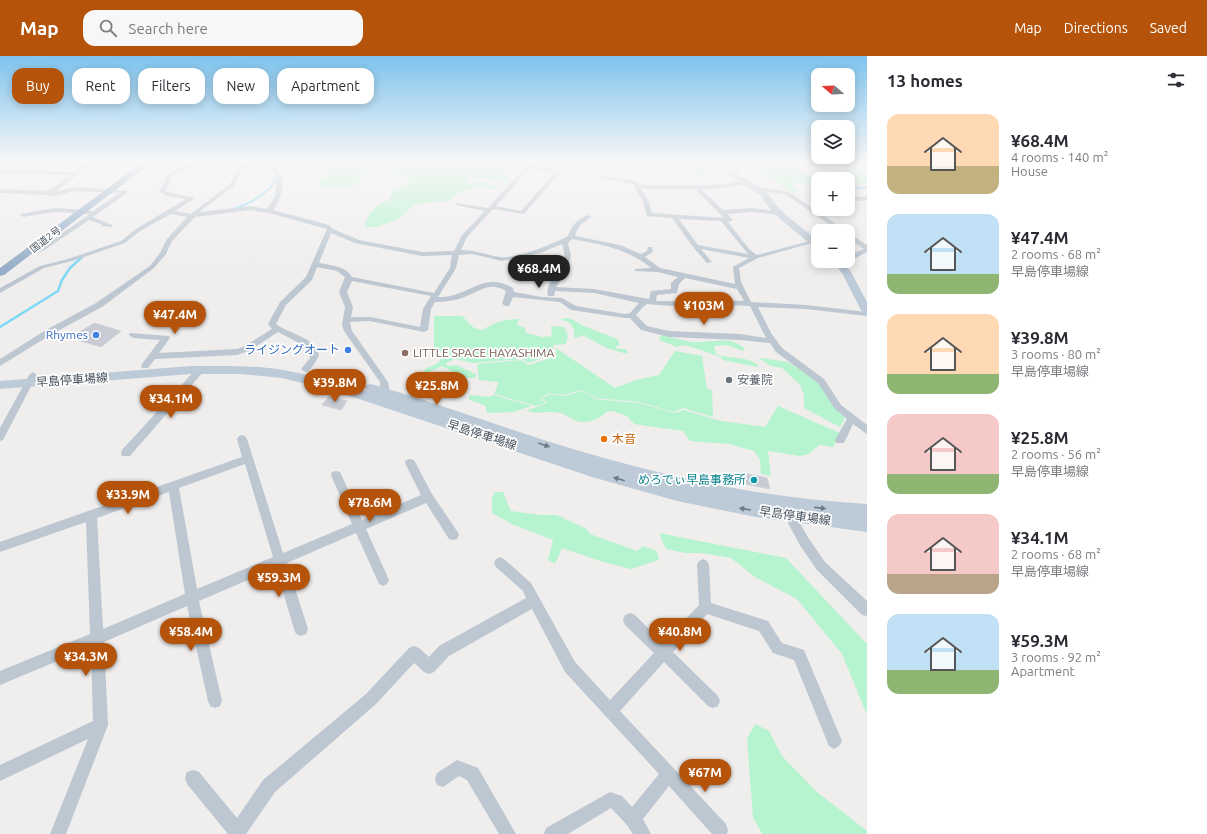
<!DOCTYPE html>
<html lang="en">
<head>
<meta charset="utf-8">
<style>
  :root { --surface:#fff; --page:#f7f7f7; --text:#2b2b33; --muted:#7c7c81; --accent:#b45309 }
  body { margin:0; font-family:Ubuntu,"Noto Sans JP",sans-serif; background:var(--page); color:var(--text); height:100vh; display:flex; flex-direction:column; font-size:15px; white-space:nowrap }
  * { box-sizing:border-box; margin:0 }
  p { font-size:13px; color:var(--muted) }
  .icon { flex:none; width:22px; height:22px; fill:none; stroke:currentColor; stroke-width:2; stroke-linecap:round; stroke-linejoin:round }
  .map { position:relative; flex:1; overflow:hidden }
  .details { display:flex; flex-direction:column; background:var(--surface); width:340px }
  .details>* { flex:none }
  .banner { position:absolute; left:12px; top:12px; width:380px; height:36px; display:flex; gap:8px }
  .needle { width:26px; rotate:289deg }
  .controls { position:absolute; left:811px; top:12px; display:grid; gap:8px }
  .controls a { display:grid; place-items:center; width:44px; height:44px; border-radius:8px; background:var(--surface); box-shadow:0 2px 10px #0003; font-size:20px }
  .price { position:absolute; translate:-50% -34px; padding:0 9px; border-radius:14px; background:var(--accent); color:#fff; font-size:13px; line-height:26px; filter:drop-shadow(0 1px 2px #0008) }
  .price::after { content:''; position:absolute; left:50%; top:24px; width:12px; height:9px; margin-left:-6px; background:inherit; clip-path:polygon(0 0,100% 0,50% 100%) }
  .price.selected { background:#222; color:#fff }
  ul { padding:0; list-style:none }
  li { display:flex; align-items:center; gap:12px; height:100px; padding:0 20px }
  li span { display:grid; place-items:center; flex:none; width:112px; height:80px; border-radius:12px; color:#555 }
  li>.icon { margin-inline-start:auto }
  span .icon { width:48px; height:48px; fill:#fffc; stroke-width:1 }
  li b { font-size:17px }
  h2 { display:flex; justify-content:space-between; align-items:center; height:48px; padding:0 20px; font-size:17px }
  .pill { padding:0 14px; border-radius:12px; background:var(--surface); box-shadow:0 2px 10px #0003; font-size:14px; line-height:36px }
  .pill.selected { background:var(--accent); color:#fff }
  header { display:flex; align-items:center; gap:24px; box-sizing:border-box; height:56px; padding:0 20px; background:var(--accent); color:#fff }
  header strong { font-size:19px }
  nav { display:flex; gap:22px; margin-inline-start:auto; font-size:14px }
  .search { width:280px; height:36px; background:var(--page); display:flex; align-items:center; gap:10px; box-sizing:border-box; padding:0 14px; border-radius:12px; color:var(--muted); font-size:15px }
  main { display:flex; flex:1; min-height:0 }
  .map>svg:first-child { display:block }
  .green { fill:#b6f3cf }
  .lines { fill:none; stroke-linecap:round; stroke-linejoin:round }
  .stream-far1 { stroke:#7fd9f4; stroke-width:2 }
  .stream { stroke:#7fd9f4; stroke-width:2.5 }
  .building { fill:#c8cbd3; stroke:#d0d3d9 }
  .minor { fill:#bcc7d1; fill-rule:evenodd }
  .secondary { fill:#bdcad8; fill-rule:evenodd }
  .trunk { fill:#95adc8; fill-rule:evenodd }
  .oneway { fill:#6e7b87 }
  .shop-dot { fill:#3f7fe0; stroke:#fff; stroke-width:1.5 }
  .education-dot { fill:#8d6e63; stroke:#fff; stroke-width:1.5 }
  .worship-dot { fill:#6b7280; stroke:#fff; stroke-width:1.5 }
  .food-dot { fill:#e8710a; stroke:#fff; stroke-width:1.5 }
  .culture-dot { fill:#0f9aa8; stroke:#fff; stroke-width:1.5 }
  .labels { text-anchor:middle; stroke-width:3.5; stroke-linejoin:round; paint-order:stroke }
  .far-street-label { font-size:10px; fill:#44505c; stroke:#fff }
  .shop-label { font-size:12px; fill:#366cbe; stroke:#fff; text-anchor:end }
  .education-label { font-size:12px; fill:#785e54; stroke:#fff; text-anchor:start }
  .street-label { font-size:12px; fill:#44505c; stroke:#fff }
  .worship-label { font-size:12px; fill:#5b616d; stroke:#fff; text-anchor:start }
  .food-label { font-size:12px; fill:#c56008; stroke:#fff; text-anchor:start }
  .culture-label { font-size:12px; fill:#0d838f; stroke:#fff; text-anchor:end }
</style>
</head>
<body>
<header>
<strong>Map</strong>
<div class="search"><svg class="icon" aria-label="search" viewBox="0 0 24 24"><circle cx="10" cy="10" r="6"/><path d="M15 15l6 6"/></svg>Search here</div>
<nav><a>Map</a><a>Directions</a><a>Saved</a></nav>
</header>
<main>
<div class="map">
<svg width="867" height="778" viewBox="0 0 867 778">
  <rect width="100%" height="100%" fill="#f0eded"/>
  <path class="green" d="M319 106H503L495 110 504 114 510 124 508 127 479 122 468 123V126L474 128 482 126 500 131 495 133 476 131 459 137 447 145 415 148 400 162 377 171H365C368 154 375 151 390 143L393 134 410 128 409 123 390 115 393 110 379 108 368 111C366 114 365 119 362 122 354 134 333 133 321 130L318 127 326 119 324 108Z
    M536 106H603L618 108 630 107 625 114 589 108 584 113Z
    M692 106C701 106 704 106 707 115L703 119H695V109Z
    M785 106H867V115L853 109 867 117V128L854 127 851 123 842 121 823 109 797 112Z
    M791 111 815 126 792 127 798 136 793 137 773 123 756 115Z
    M434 260H462L474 272 483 274C494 266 505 263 519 263L517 269 525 272 526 277 542 281 552 280 551 270 564 271 568 280 566 288 553 289 554 297 529 307 522 303 473 307 455 303 446 307 447 310 456 309 476 318 475 322H465L442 310 427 317 424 316 425 313 438 307 445 297 434 292Z
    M569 262 584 270 617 283 620 289 616 290 617 293H625L628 296 627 298 607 292 582 279 577 282 574 281V274L570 267 560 263Z
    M661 279C671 281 681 284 691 286 710 288 729 278 745 293L743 295 727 289 714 290 716 298C730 304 747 299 759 310L757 311 723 304 721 301 692 291 683 289 677 291 659 284Z
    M556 292 615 332 636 324 659 319 675 295 702 300 707 333 712 334 713 361 683 352 674 356 639 346 595 342 583 334 563 339 548 337 541 343 545 347 536 350 494 338 499 326 479 324 477 308 521 304 529 309 556 300Z
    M759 302C766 302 786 306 788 306L819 326 827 341 837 354 845 362 840 371 804 352V339L800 329 782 312 771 310Z
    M583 335 595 343 639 347 675 357 683 354 721 365 765 371 778 350 840 377 833 391 819 389 809 398 800 400 768 395 771 420 761 418 760 404 754 395 729 388 690 385 683 375 634 368 627 360 613 355 606 356C600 364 584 369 574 364 570 362 566 358 560 357 550 354 540 359 526 355L547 347 542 343 549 338 564 340Z
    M470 339 489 341 494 339 532 350 513 356 489 357 486 355V350L468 343Z
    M495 436H503L511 455 540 459H557L587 473 590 478 637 495 643 490 657 495 659 504 631 513 603 506 562 492 555 508 548 504 553 484 512 468 492 457V442Z
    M659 477 786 502 867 588V659L842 598 797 543 755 521 731 502 701 497H685L666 493Z
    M755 668 769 675 782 700 817 736 867 775V778H762L753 761 747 683Z"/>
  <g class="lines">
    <path class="stream-far1" d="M273 106 281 121
      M740 106 743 111
      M783 106 818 128
      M848 133 867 131
      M233 153C251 147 267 139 277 122L276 120"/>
    <path class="stream" d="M0 271 58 235 62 224 70 212 82 201"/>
  </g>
  <path class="building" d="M94 267 121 275 101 291 70 282Z
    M329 340 347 345 341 354 322 349Z
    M739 416 767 422 770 433 741 427Z"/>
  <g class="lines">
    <path class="minor" d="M88 106H94L55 136 74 131 127 135V137L93 161 112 169V171L102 170 101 168 89 164 43 195 20 201V199L39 193 90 158 54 156 23 161 20 159 21 158 54 152 89 154 92 156 119 137 74 135 50 141 47 139 0 137V133L49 135 70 119 0 117V113L74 116Z
      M192 106H199L170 122 171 125 165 135 170 137 195 142 175 155 191 158 230 128 238 111 257 106H266L242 113 234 130 199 156 250 150 267 153C279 138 280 121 267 106H273C287 121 284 139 273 154L329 169 333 173 359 184 422 196 454 195 462 179 485 155 456 149V147L488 152 525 111 503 106H512L558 114 561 116 560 117 524 158 493 153 467 181 461 194C475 194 486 199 500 201 516 203 554 188 568 180 572 169 577 163 588 159L591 161C583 167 578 169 575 180L620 189 641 198 647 195 648 191H652L653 196 645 201 660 212 735 228 733 211 749 202 701 193 712 206 707 207 693 191 672 162 647 160 642 143 637 137 634 128 598 122 601 120 636 125 640 129H715L749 125 750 126 747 128 715 133H701L723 154 753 152 781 156 782 157 779 159 753 156 727 158 733 164 728 166 749 193 757 199 813 184 816 186 758 202 739 212 741 226 751 246 806 249 867 256V260L806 253 758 251 771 277 782 292 824 323 841 349 867 369V378L853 368 844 387H836L835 384 847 363 835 353 818 327 776 296 770 287 740 284 669 281 641 274 630 262H625L571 254 560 246 513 241 509 250H506L502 248 506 235C491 226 483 233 469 239 459 244 447 246 435 246L431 253 428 274 424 276 370 265 350 266 352 275 388 326 390 337 383 345H377L375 343 380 336V326L344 275 342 269 345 251 339 236 345 221 337 215 317 211 312 224 286 249 276 268C287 277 318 282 319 300L313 310 308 315 305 316 301 313 310 302V295L301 288 278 276 249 295 237 299 155 303 148 312H142L141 310 142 308 160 284 133 282 129 279 130 277 169 280 170 282 159 297 236 293 243 291 272 273 268 268 280 246 306 221 327 173 269 157 250 154 195 161 172 185 166 198 154 212 102 251 52 278 0 310V303L46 274 96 247 150 210 160 197 167 183 187 161 171 158 140 175 125 187 72 205 44 212 0 237V232L40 210 68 203 121 185 136 173 186 143 166 140 159 135 165 125V121L175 114ZM530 112 554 117 521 155 496 150ZM641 133H695L724 162 652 157 648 143ZM679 163 721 165 748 198 698 189ZM331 177 355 187 422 200 452 199 450 212 434 237 352 221C346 210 330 209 319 207ZM572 183C600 188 629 193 651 212L635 213V215L658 216 678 221 671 227V233L651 235 649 243 594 233 556 231 566 216 571 200 568 187ZM562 188C563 192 565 197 564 201 562 214 544 227 548 240H554L555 235 594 237 639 247 630 257 625 258 576 250 562 242 542 241 514 236 513 232C482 214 469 242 438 241L456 212 459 199 472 198 502 205 540 197ZM685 222 737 233 744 245 692 243 681 245H656L657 239 677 237 679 228ZM352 225 431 240 423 253 420 271 370 261H351L353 251 347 236ZM692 247 750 250 766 282 740 278 669 275 647 270 636 259 643 251 647 248 670 250Z
      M743 106H747L748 111 725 115 722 113 743 110Z
      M757 131 789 136 846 175H839L785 138 755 134V132Z
      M867 140V144L848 146V142Z
      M848 177 867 189V196L848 206 845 205H848V201L856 196 864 193 848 182Z
      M200 311 203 312 204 314 203 316 130 400H122L121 397 122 394 197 312Z
      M33 316 37 319 3 384 0 385V372L29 319Z
      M242 379 245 380 247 383 283 497 352 468 331 419 332 416 336 415 340 416 362 464 421 439 405 407 406 404 410 403 414 404 432 438 457 475 459 479 457 483 453 484 449 483 426 447 366 473 389 524 387 528 383 530 379 528 356 477 287 507 308 573 306 578 301 580 296 578 294 573 276 512 199 545 222 645 220 650 215 652 210 650 208 645 187 550 104 586 108 669 66 778H50L88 683 0 725V709L93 665 91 591 0 629V615L90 578 86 466 0 496V486L242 401 237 383 239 380ZM245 408 273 501 197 533 179 432ZM169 436 185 538 103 573 97 462Z
      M790 455 794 457 809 483 825 506 867 545V560L862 559 817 514 801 491 784 460 786 457Z
      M500 501 504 503 531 527 575 606 610 644 654 597 625 569 623 564 625 559 630 557 635 559 663 587 699 549 697 509 699 505 703 503 707 505 709 509 711 547 768 565 782 587 804 594 842 685 839 690 834 693 829 690 794 604 773 597 759 575 707 558 673 596 718 640 720 645 718 650 713 652 708 650 664 606 620 655 726 768 728 774 727 778H712L669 730 643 763 651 778H633L627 769 611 752 568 778H544L546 772 610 736 622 740 632 751 659 718 565 616 532 553 449 600 434 616 429 618 424 616 414 607 376 648 275 736 246 778H228L187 728 185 722 187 716 193 714 199 716 237 762 263 724 366 638 409 592 414 590 419 592 429 601 439 590 526 542 523 535 496 511 494 507 496 503Z
      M457 704 478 712 516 778H499L467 724 459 720 443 731 437 729 435 723 437 717Z"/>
    <path class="secondary" d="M711 106H719L767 136 776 149 785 158 818 185V193L815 192 779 162 770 153 761 140Z
      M832 205H842L851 216 867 246V259L862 256 842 217Z
      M191 310C221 310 253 309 283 314 342 324 399 346 456 365L367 335 365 332 367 329 371 328C445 349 516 377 590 398 680 424 773 443 867 448V462H863H867V476L756 461 677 445 592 421 335 335 282 322 240 318H191L0 333V325Z"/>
    <path class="trunk" d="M143 106H152L4 219 0 220V212Z"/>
  </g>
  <defs><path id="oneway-solid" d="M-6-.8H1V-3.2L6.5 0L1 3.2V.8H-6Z"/></defs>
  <g class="oneway">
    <use href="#oneway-solid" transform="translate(544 389) rotate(19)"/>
    <use href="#oneway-solid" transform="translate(619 423) rotate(-164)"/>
    <use href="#oneway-solid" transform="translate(820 452) rotate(7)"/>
    <use href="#oneway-solid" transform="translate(745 453) rotate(-171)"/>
  </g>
  <linearGradient id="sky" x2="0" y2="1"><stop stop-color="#7ec3ed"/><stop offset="0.49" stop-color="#f8f7f7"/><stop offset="1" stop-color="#f8f7f7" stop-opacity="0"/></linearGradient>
  <rect width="867" height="215" fill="url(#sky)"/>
  <g class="shop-dot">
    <circle cx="96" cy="279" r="4"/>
    <circle cx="348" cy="294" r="4"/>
  </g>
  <circle class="education-dot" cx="405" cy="297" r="4"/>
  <circle class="worship-dot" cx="729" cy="324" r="4"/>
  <circle class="food-dot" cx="604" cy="383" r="4"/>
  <circle class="culture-dot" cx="754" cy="424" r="4"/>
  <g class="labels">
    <g class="far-street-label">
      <text transform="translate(45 183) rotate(-37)" y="4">国道2号</text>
    </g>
    <g class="shop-label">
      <text x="88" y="283">Rhymes</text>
      <text x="340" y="298">ライジングオート</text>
    </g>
    <g class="education-label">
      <text x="413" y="301">LITTLE SPACE HAYASHIMA</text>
    </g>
    <g class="street-label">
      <text transform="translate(72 324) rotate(-4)" y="4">早島停車場線</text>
      <text transform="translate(482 379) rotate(18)" y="4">早島停車場線</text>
      <text transform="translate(795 460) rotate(8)" y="4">早島停車場線</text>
    </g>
    <g class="worship-label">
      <text x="737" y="328">安養院</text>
    </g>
    <g class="food-label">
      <text x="612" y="387">木音</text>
    </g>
    <g class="culture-label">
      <text x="746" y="428">めろでぃ早島事務所</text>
    </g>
  </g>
</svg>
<div class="controls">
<a><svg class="needle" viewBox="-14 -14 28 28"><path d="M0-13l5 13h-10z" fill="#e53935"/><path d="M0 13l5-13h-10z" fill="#7c7c81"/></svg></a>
<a><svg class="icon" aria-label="layers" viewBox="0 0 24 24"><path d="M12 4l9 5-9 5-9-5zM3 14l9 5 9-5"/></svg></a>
<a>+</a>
<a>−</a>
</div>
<b class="price selected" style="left:539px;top:233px">¥68.4M</b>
<b class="price" style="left:704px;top:270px">¥103M</b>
<b class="price" style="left:175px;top:279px">¥47.4M</b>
<b class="price" style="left:335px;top:347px">¥39.8M</b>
<b class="price" style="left:437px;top:350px">¥25.8M</b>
<b class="price" style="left:171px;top:363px">¥34.1M</b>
<b class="price" style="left:128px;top:459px">¥33.9M</b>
<b class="price" style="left:370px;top:467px">¥78.6M</b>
<b class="price" style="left:279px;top:542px">¥59.3M</b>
<b class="price" style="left:191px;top:596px">¥58.4M</b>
<b class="price" style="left:680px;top:596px">¥40.8M</b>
<b class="price" style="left:86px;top:621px">¥34.3M</b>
<b class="price" style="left:705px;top:737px">¥67M</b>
<div class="banner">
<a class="pill selected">Buy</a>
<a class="pill">Rent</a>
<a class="pill">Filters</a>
<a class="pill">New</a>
<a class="pill">Apartment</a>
</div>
</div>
<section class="details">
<h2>13 homes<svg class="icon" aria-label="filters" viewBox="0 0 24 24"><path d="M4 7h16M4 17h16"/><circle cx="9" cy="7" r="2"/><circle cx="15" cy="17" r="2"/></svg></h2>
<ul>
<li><span style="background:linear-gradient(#ffd9b3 65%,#c2b280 0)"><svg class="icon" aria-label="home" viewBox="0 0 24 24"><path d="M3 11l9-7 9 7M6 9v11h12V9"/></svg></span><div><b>¥68.4M</b><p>4 rooms · 140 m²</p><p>House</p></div></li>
<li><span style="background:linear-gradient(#bfe0f5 75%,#8fb573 0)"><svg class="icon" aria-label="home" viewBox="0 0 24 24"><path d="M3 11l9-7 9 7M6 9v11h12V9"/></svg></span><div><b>¥47.4M</b><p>2 rooms · 68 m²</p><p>早島停車場線</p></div></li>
<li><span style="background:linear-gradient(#ffd9b3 75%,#8fb573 0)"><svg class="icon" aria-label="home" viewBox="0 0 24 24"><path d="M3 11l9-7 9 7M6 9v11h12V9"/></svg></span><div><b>¥39.8M</b><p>3 rooms · 80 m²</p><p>早島停車場線</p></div></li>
<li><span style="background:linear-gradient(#f6c9c9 75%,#8fb573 0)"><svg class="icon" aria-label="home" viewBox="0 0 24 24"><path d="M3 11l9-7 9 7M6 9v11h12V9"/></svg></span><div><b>¥25.8M</b><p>2 rooms · 56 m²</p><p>早島停車場線</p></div></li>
<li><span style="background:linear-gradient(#f6c9c9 75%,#b9a48a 0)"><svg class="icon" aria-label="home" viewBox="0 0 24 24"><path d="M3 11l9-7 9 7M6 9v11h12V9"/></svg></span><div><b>¥34.1M</b><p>2 rooms · 68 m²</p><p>早島停車場線</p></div></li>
<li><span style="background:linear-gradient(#bfe0f5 70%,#8fb573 0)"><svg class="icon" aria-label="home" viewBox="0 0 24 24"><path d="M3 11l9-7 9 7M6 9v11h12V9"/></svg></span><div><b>¥59.3M</b><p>3 rooms · 92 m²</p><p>Apartment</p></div></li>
</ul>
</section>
</main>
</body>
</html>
